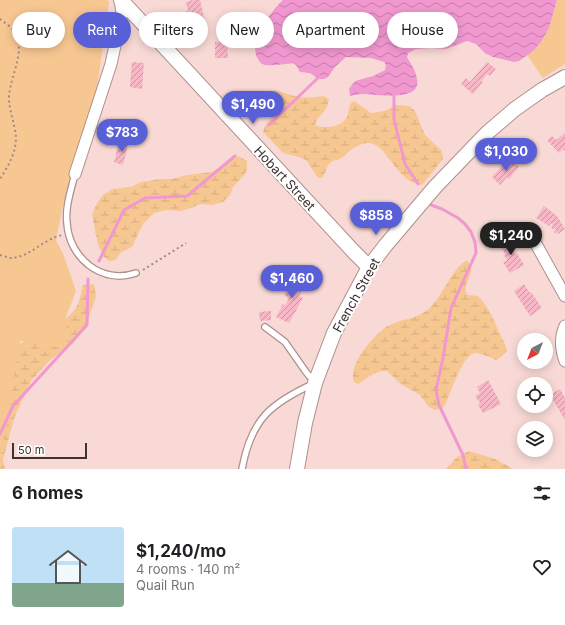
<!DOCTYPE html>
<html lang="en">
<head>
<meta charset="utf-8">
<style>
  :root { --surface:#fff; --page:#f6f6f6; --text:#202124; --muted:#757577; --line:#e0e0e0; --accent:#595fd6 }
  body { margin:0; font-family:Inter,sans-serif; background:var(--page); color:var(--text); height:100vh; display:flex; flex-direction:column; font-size:15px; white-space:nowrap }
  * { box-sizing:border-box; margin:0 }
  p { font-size:13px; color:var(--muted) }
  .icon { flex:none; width:22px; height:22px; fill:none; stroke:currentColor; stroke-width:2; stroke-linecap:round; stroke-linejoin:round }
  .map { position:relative; height:469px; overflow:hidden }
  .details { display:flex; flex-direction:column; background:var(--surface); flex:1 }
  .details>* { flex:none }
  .guide { position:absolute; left:12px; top:12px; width:541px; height:36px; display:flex; gap:8px }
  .needle { width:26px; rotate:222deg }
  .tools { position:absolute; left:517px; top:333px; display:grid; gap:8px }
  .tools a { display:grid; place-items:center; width:36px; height:36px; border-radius:50%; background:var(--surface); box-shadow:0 2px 10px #0003; font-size:20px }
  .scale { position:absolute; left:12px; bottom:10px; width:75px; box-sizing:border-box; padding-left:4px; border:2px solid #3e3231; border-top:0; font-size:11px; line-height:14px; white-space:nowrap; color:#3e3231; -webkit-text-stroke:3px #fff; paint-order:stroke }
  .price { position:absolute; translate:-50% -34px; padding:0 9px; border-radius:14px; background:var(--accent); color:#fff; font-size:13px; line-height:26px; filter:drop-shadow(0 1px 2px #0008) }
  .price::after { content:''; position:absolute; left:50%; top:24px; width:12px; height:9px; margin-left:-6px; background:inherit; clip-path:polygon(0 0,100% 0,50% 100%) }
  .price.active { background:#222; color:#fff }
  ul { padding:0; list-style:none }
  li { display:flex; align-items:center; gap:12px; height:100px; padding:0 12px }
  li+li { border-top:1px solid var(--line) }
  li span { display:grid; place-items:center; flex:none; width:112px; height:80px; border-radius:4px; color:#555 }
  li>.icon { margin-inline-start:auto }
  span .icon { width:48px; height:48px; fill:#fffc; stroke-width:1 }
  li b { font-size:17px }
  h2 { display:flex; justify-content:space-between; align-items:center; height:48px; padding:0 12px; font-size:17px }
  .pill { padding:0 14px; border-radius:18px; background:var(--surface); box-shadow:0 2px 10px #0003; font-size:14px; line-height:36px }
  .pill.active { background:var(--accent); color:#fff }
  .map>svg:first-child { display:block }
  .wetland { fill:url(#wetland-marsh) }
  .park { fill:#f7c792 }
  .water { fill:url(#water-waves) }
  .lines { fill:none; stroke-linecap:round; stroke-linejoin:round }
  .stream { stroke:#f198d0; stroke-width:3 }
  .building { fill:url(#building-hatch) }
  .service-casing { stroke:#ad908d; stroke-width:8 }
  .minor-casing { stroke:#ad908d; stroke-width:13 }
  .tertiary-casing { stroke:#ad908d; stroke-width:16 }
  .path { stroke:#a08a87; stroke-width:2; stroke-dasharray:2 3; stroke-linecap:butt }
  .service { stroke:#fff; stroke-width:5.5 }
  .minor { stroke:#fff; stroke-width:11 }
  .tertiary { stroke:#fff; stroke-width:14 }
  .labels { text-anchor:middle; stroke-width:4; stroke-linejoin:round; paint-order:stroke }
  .street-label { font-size:13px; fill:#3e3231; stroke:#fff }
</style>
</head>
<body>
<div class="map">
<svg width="565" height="469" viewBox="0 0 565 469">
  <defs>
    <pattern id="wetland-marsh" width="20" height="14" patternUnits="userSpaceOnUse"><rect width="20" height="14" fill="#f7c792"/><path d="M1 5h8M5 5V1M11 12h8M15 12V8" fill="none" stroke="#d5ab7e"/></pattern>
    <pattern id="water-waves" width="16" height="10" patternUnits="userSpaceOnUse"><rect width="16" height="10" fill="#f198d0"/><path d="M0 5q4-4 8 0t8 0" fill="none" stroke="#c57da9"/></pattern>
    <pattern id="building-hatch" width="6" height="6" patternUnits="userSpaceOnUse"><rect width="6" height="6" fill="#f7b7c6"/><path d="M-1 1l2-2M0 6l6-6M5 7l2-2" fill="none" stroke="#c995a1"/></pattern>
  </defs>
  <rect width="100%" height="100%" fill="#f8d9d5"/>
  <path class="wetland" d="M275 90C294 96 302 100 323 96L329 99C327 114 318 113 315 125 324 129 341 128 347 117 348 114 349 108 350 104L354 101 371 113 384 111 397 105 409 106 415 111 425 135 442 151 443 159 422 185C418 184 413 183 410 181 384 164 381 121 343 157 338 161 334 159 330 163 327 166 325 173 323 177L318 178 306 160 299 157 283 153 263 132 266 124 274 115 268 95Z
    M238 156 247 161V170L244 175 233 187 230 195 223 202 212 205 200 204 194 207 181 211 167 210 154 213 143 224 132 247 120 253 116 260 109 261 103 256 98 245 92 215 97 203 103 195 112 189 131 187 141 182 161 179H172L187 175 212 172Z
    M465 261H468C469 264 471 268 471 270 471 279 461 287 468 295L478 296C491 310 493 319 501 336 503 341 506 344 507 351L497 360C490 358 482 353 475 353 462 354 450 396 444 407L435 410 429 407 420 395 401 384 387 371C373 371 370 377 358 384L354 382C347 366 373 336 386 327 398 319 414 320 426 311 443 298 448 274 465 261Z
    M94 284 96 297 91 310 87 326 73 344 50 360 31 381 15 416 3 459 5 469H0V355C23 338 62 331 77 306 80 300 81 292 83 285Z
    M469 451 495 459 513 469H446L457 457Z"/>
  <path class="park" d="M0 0H107L109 2 96 96 70 176 63 205 56 240 64 256 76 291 66 317 67 342 58 347 20 341 0 462Z
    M557 0H565V64L543 78 527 55 533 51 549 28Z"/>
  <path class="water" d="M283 0H557L549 28 541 42 533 51 519 61 514 62 493 57 485 53 476 44 467 41 446 49 431 48 416 49 408 53 407 57C411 64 416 71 417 79 422 103 375 94 362 94 358 94 354 95 350 96L349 89 355 81 373 76 385 70 386 65 384 62 371 58 346 57 335 67 328 77 324 79H319L310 73 300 72 296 65 293 63C284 64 273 66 265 65 262 64 259 62 258 59 247 43 271 11 283 0Z"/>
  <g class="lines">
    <path class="stream" d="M394 96V119L405 164 418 184
      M269 125 320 76
      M431 205 442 209 458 218 465 224 471 232 475 242 476 253 451 308 443 358 436 390 439 405 463 455 466 469
      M99 261 124 210 145 198 187 196 235 156
      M0 434 13 406 87 325 88 279"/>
  </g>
  <path class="building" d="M193 0H200L205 22 191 25 189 15 187 16 186 11H188L186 2Z
    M215 42H227L228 58H215Z
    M132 62 144 63 142 89 130 87Z
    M487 62 496 69 490 76 487 74 481 81 483 82 473 94 461 84 466 78 470 82Z
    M565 133V151L563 149 559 153 547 140 552 136 556 140Z
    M122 140 129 141 123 165 114 162 118 146 120 147Z
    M509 158 519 167 509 179 507 177 500 185 492 177Z
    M544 206 557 216 565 229 558 234V232L555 234 554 232 556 230 555 228 553 230 551 227 553 226 551 223 549 226 536 218Z
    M509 238 514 247 512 249 515 254 517 253 524 265 510 273 503 262 507 260 504 255 505 254 499 244Z
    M302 275 309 278 299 296 303 298 289 323 276 317 283 304 285 306 289 298 284 295 287 289 284 288 288 279 297 284Z
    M524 284 530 293 531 292 542 308 530 316 514 291Z
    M271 311V320L260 321 259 312Z
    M488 380 501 404 483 413 478 405 480 403 475 396 480 393 477 387Z
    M560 389 565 398V420L550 395Z"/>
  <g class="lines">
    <defs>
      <path id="service" d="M75 174C71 190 65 207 67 223 69 258 102 285 136 273
        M242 469C251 419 271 403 315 383L306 372 285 342 265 327"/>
      <path id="minor" d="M75 174 111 64 122 13 120 0
        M536 244 565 296
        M565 326C560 337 561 350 565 361"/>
      <path id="tertiary" d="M121 0 353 251 369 267
        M297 469 305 423 315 383 334 333 369 267 385 246 435 187 487 133 515 109 542 90 565 77"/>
    </defs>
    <use href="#service" class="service-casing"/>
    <use href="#minor" class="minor-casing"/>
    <use href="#tertiary" class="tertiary-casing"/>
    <path class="path" d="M0 19C5 23 13 28 16 34 25 55 10 76 9 97 9 109 13 119 15 130 19 148 9 165 0 179
      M0 255C3 256 7 257 10 258 30 258 42 239 63 235
      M143 270 186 243"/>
    <use href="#service" class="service"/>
    <use href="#minor" class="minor"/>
    <use href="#tertiary" class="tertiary"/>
  </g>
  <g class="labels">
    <g class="street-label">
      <text transform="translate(285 178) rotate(47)" y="5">Hobart Street</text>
      <text transform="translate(356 295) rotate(-61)" y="5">French Street</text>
    </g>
  </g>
</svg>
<div class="tools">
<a><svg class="needle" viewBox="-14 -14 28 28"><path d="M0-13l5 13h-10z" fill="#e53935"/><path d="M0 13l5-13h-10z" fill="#757577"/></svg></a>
<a><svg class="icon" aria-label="locate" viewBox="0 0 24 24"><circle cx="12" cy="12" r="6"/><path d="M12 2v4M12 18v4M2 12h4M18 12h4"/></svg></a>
<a><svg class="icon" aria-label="layers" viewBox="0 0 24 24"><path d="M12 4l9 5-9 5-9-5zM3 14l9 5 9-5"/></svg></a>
</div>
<div class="scale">50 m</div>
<b class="price" style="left:253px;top:125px">$1,490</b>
<b class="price" style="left:122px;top:153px">$783</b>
<b class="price" style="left:506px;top:172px">$1,030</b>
<b class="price" style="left:376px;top:236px">$858</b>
<b class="price active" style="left:511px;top:256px">$1,240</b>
<b class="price" style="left:292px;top:299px">$1,460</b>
<div class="guide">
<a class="pill">Buy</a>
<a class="pill active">Rent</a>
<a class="pill">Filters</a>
<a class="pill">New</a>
<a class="pill">Apartment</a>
<a class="pill">House</a>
</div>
</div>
<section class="details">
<h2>6 homes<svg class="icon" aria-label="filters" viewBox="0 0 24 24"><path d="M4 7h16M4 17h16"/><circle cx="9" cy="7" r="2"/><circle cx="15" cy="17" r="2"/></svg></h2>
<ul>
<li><span style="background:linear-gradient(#bfe0f5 70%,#7fa58c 0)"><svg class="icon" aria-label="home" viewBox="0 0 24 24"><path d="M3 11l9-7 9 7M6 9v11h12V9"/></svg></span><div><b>$1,240/mo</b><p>4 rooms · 140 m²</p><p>Quail Run</p></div><svg class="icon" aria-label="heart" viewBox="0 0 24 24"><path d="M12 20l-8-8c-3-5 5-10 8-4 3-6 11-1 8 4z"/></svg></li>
</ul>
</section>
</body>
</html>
